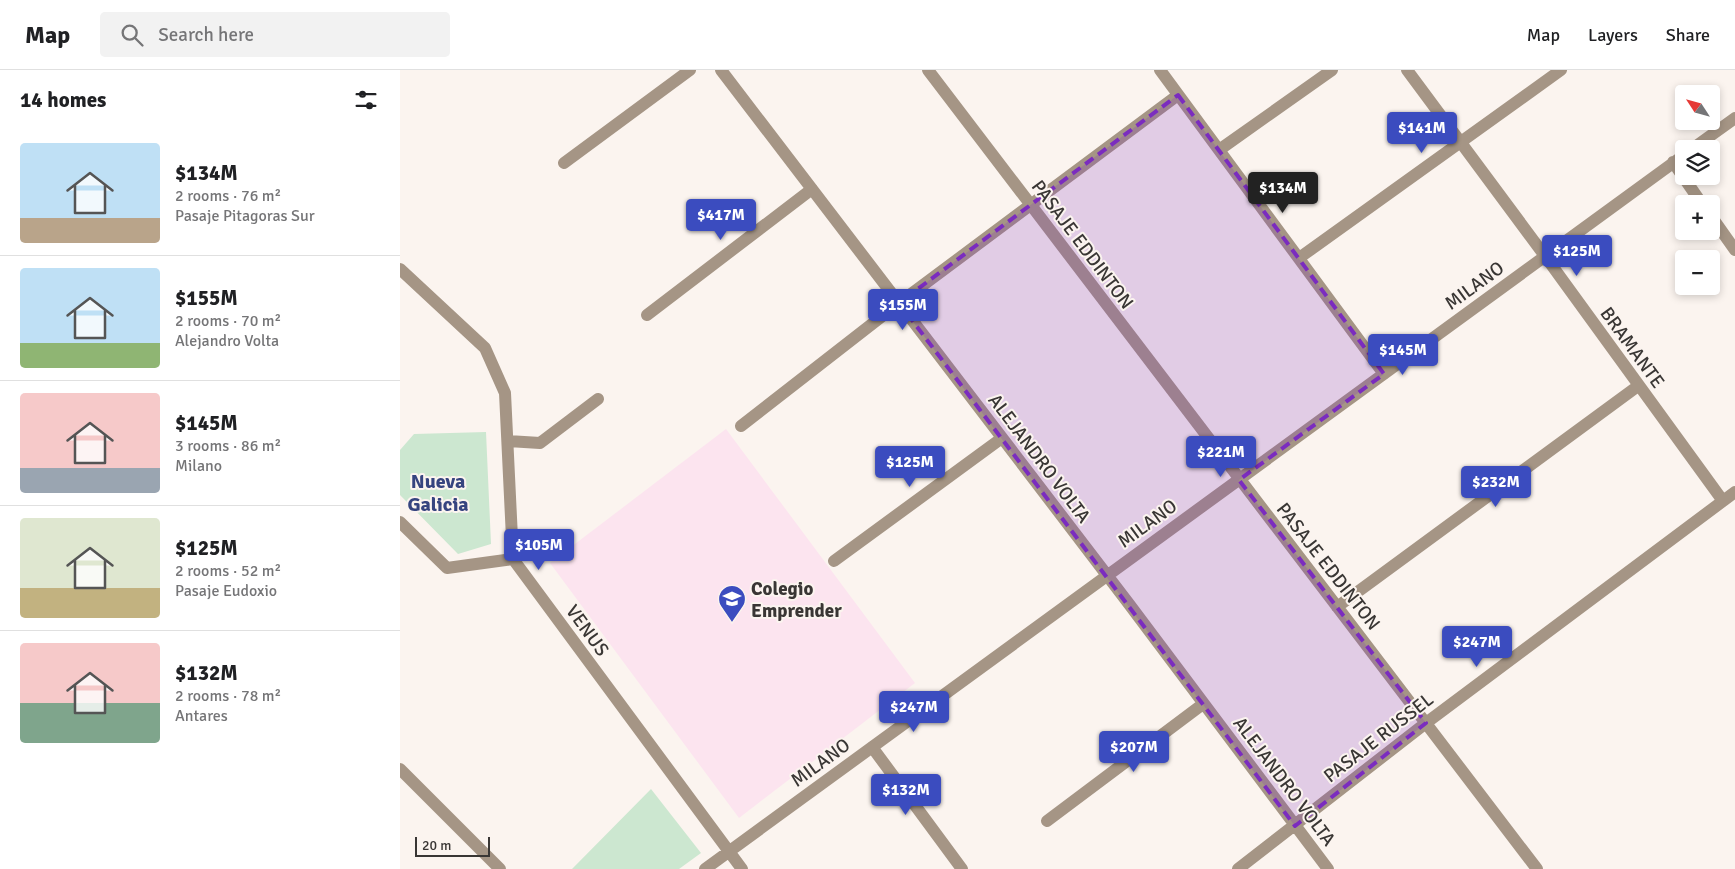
<!DOCTYPE html>
<html lang="en">
<head>
<meta charset="utf-8">
<style>
  :root { --surface:#fff; --page:#f2f2f2; --text:#202124; --muted:#757577; --line:#e0e0e0; --accent:#3b4cbf }
  body { margin:0; font-family:Signika,sans-serif; background:var(--page); color:var(--text); height:100vh; display:flex; flex-direction:column; font-size:19px; white-space:nowrap }
  * { box-sizing:border-box; margin:0 }
  p { font-size:16px; color:var(--muted) }
  .icon { flex:none; width:28px; height:28px; fill:none; stroke:currentColor; stroke-width:2; stroke-linecap:round; stroke-linejoin:round }
  .map { position:relative; flex:1; overflow:hidden }
  .details { display:flex; flex-direction:column; background:var(--surface); width:400px }
  .details>* { flex:none }
  .needle { width:32px; rotate:306deg }
  .tools { position:absolute; left:1275px; top:15px; display:grid; gap:10px }
  .tools a { display:grid; place-items:center; width:45px; height:45px; border-radius:5px; background:var(--surface); box-shadow:0 2px 8px #0003; font-size:25px }
  .scale { position:absolute; left:15px; bottom:12px; width:75px; box-sizing:border-box; padding-left:5px; border:2px solid #393634; border-top:0; font-size:14px; line-height:18px; white-space:nowrap; color:#393634; -webkit-text-stroke:4px #fbf4ef; paint-order:stroke }
  .price { position:absolute; translate:-50% -42px; padding:0 11px; border-radius:5px; background:var(--accent); color:#fff; font-size:16px; line-height:32px; filter:drop-shadow(0 1px 2px #0008) }
  .price::after { content:''; position:absolute; left:50%; top:30px; width:15px; height:11px; margin-left:-8px; background:inherit; clip-path:polygon(0 0,100% 0,50% 100%) }
  .price.on { background:#222; color:#fff }
  ul { padding:0; list-style:none }
  li { display:flex; align-items:center; gap:15px; height:125px; padding:0 20px }
  li+li { border-top:1px solid var(--line) }
  li span { display:grid; place-items:center; flex:none; width:140px; height:100px; border-radius:5px; color:#555 }
  li>.icon { margin-inline-start:auto }
  span .icon { width:60px; height:60px; fill:#fffc; stroke-width:1 }
  li b { font-size:21px }
  h2 { display:flex; justify-content:space-between; align-items:center; height:60px; padding:0 20px; font-size:21px }
  header { display:flex; align-items:center; gap:30px; box-sizing:border-box; height:70px; padding:0 25px; background:var(--surface); border-bottom:1px solid var(--line) }
  header strong { font-size:24px }
  nav { display:flex; gap:28px; margin-inline-start:auto; font-size:18px }
  .search { width:350px; height:45px; background:var(--page); display:flex; align-items:center; gap:12px; box-sizing:border-box; padding:0 18px; border-radius:5px; color:var(--muted); font-size:19px }
  main { display:flex; flex:1; min-height:0 }
  .map>svg:first-child { display:block }
  .education { fill:#fce4ef }
  .green { fill:#cce7d0 }
  .lines { fill:none; stroke-linecap:round; stroke-linejoin:round }
  .minor { stroke:#a59585; stroke-width:12 }
  .marked { fill:#7b2cbf; fill-opacity:0.2; stroke:#7b2cbf; stroke-width:4; stroke-dasharray:10 6; stroke-linejoin:round }
  .labels { text-anchor:middle; stroke-width:4; stroke-linejoin:round; paint-order:stroke }
  .street-label { font-size:19px; fill:#393634; stroke:#fbf4ef }
  .poi-label { font-size:19px; font-weight:bold; fill:#393634; stroke:#fbf4ef; text-anchor:start }
  .neighbourhood-label { font-size:20px; font-weight:bold; fill:#36447f; stroke:#fbf4ef }
</style>
</head>
<body>
<header>
<strong>Map</strong>
<div class="search"><svg class="icon" aria-label="search" viewBox="0 0 24 24"><circle cx="10" cy="10" r="6"/><path d="M15 15l6 6"/></svg>Search here</div>
<nav><a>Map</a><a>Layers</a><a>Share</a></nav>
</header>
<main>
<section class="details">
<h2>14 homes<svg class="icon" aria-label="filters" viewBox="0 0 24 24"><path d="M4 7h16M4 17h16"/><circle cx="9" cy="7" r="2"/><circle cx="15" cy="17" r="2"/></svg></h2>
<ul>
<li><span style="background:linear-gradient(#bfe0f5 75%,#b9a48a 0)"><svg class="icon" aria-label="home" viewBox="0 0 24 24"><path d="M3 11l9-7 9 7M6 9v11h12V9"/></svg></span><div><b>$134M</b><p>2 rooms · 76 m²</p><p>Pasaje Pitagoras Sur</p></div></li>
<li><span style="background:linear-gradient(#bfe0f5 75%,#8fb573 0)"><svg class="icon" aria-label="home" viewBox="0 0 24 24"><path d="M3 11l9-7 9 7M6 9v11h12V9"/></svg></span><div><b>$155M</b><p>2 rooms · 70 m²</p><p>Alejandro Volta</p></div></li>
<li><span style="background:linear-gradient(#f6c9c9 75%,#9aa5b1 0)"><svg class="icon" aria-label="home" viewBox="0 0 24 24"><path d="M3 11l9-7 9 7M6 9v11h12V9"/></svg></span><div><b>$145M</b><p>3 rooms · 86 m²</p><p>Milano</p></div></li>
<li><span style="background:linear-gradient(#dfe7d0 70%,#c2b280 0)"><svg class="icon" aria-label="home" viewBox="0 0 24 24"><path d="M3 11l9-7 9 7M6 9v11h12V9"/></svg></span><div><b>$125M</b><p>2 rooms · 52 m²</p><p>Pasaje Eudoxio</p></div></li>
<li><span style="background:linear-gradient(#f6c9c9 60%,#7fa58c 0)"><svg class="icon" aria-label="home" viewBox="0 0 24 24"><path d="M3 11l9-7 9 7M6 9v11h12V9"/></svg></span><div><b>$132M</b><p>2 rooms · 78 m²</p><p>Antares</p></div></li>
</ul>
</section>
<div class="map">
<svg width="1335" height="799" viewBox="0 0 1335 799">
  <rect width="100%" height="100%" fill="#fbf4ef"/>
  <path class="education" d="M326 359 515 613 339 748 150 493Z"/>
  <path class="green" d="M86 362 91 474 58 484 0 425V380L14 364Z
    M251 719 301 783 279 799H172Z"/>
  <g class="lines">
    <path class="minor" d="M321 0 729 534 928 799
      M528 0 1137 799
      M760 0 984 304
      M1007 0 1145 186 1323 431
      M1292 79 1335 48
      M819 80 932 0
      M1273 92 1302 134
      M164 93 290 0
      M1311 146 1335 180
      M899 188 1161 0
      M0 199 85 278 105 323 113 489 342 799
      M247 245 412 119
      M341 356 499 233 778 25
      M108 371 140 373 198 329
      M0 452 47 498 113 489
      M434 491 602 368
      M937 537 1238 316
      M472 677 562 799
      M0 699 100 799
      M647 751 803 634
      M305 799 1284 85
      M838 799 1026 653 1335 422"/>
  </g>
  <path class="marked" d="M778 25 984 304 839 410 1026 653 895 756 499 233Z"/>
  <defs>
    <symbol id="school-pin" viewBox="-11 -11 22 30"><path d="M0 17L-7.5 6A9.5 9.5 0 1 1 7.5 6Z" fill="#3b4cbf" stroke="#fbf4ef"/><path d="M0-5L7-2L0 1L-7-2ZM-4 1L0 2.5L4 1V4Q0 6-4 4Z" fill="#fff"/></symbol>
  </defs>
  <g fill-rule="evenodd">
    <use href="#school-pin" x="316" y="513" width="32" height="43"/>
  </g>
  <g class="labels">
    <g class="street-label">
      <text transform="translate(683 174) rotate(53)" y="7">PASAJE EDDINTON</text>
      <text transform="translate(1074 215) rotate(-36)" y="7">MILANO</text>
      <text transform="translate(1233 277) rotate(54)" y="7">BRAMANTE</text>
      <text transform="translate(640 388) rotate(53)" y="7">ALEJANDRO VOLTA</text>
      <text transform="translate(747 453) rotate(-36)" y="7">MILANO</text>
      <text transform="translate(929 496) rotate(52)" y="7">PASAJE EDDINTON</text>
      <text transform="translate(188 560) rotate(54)" y="7">VENUS</text>
      <text transform="translate(978 667) rotate(-38)" y="7">PASAJE RUSSEL</text>
      <text transform="translate(420 692) rotate(-36)" y="7">MILANO</text>
      <text transform="translate(885 711) rotate(53)" y="7">ALEJANDRO VOLTA</text>
    </g>
    <g class="poi-label">
      <text x="351" y="525">Colegio<tspan x="351" dy="22">Emprender</tspan></text>
    </g>
    <g class="neighbourhood-label">
      <text x="38" y="418">Nueva<tspan x="38" dy="23">Galicia</tspan></text>
    </g>
  </g>
</svg>
<div class="tools">
<a><svg class="needle" viewBox="-14 -14 28 28"><path d="M0-13l5 13h-10z" fill="#e53935"/><path d="M0 13l5-13h-10z" fill="#757577"/></svg></a>
<a><svg class="icon" aria-label="layers" viewBox="0 0 24 24"><path d="M12 4l9 5-9 5-9-5zM3 14l9 5 9-5"/></svg></a>
<a>+</a>
<a>−</a>
</div>
<div class="scale">20 m</div>
<b class="price" style="left:1022px;top:84px">$141M</b>
<b class="price on" style="left:883px;top:144px">$134M</b>
<b class="price" style="left:321px;top:171px">$417M</b>
<b class="price" style="left:1177px;top:207px">$125M</b>
<b class="price" style="left:503px;top:261px">$155M</b>
<b class="price" style="left:1003px;top:306px">$145M</b>
<b class="price" style="left:821px;top:408px">$221M</b>
<b class="price" style="left:510px;top:418px">$125M</b>
<b class="price" style="left:1096px;top:438px">$232M</b>
<b class="price" style="left:139px;top:501px">$105M</b>
<b class="price" style="left:1077px;top:598px">$247M</b>
<b class="price" style="left:514px;top:663px">$247M</b>
<b class="price" style="left:734px;top:703px">$207M</b>
<b class="price" style="left:506px;top:746px">$132M</b>
</div>
</main>
</body>
</html>
